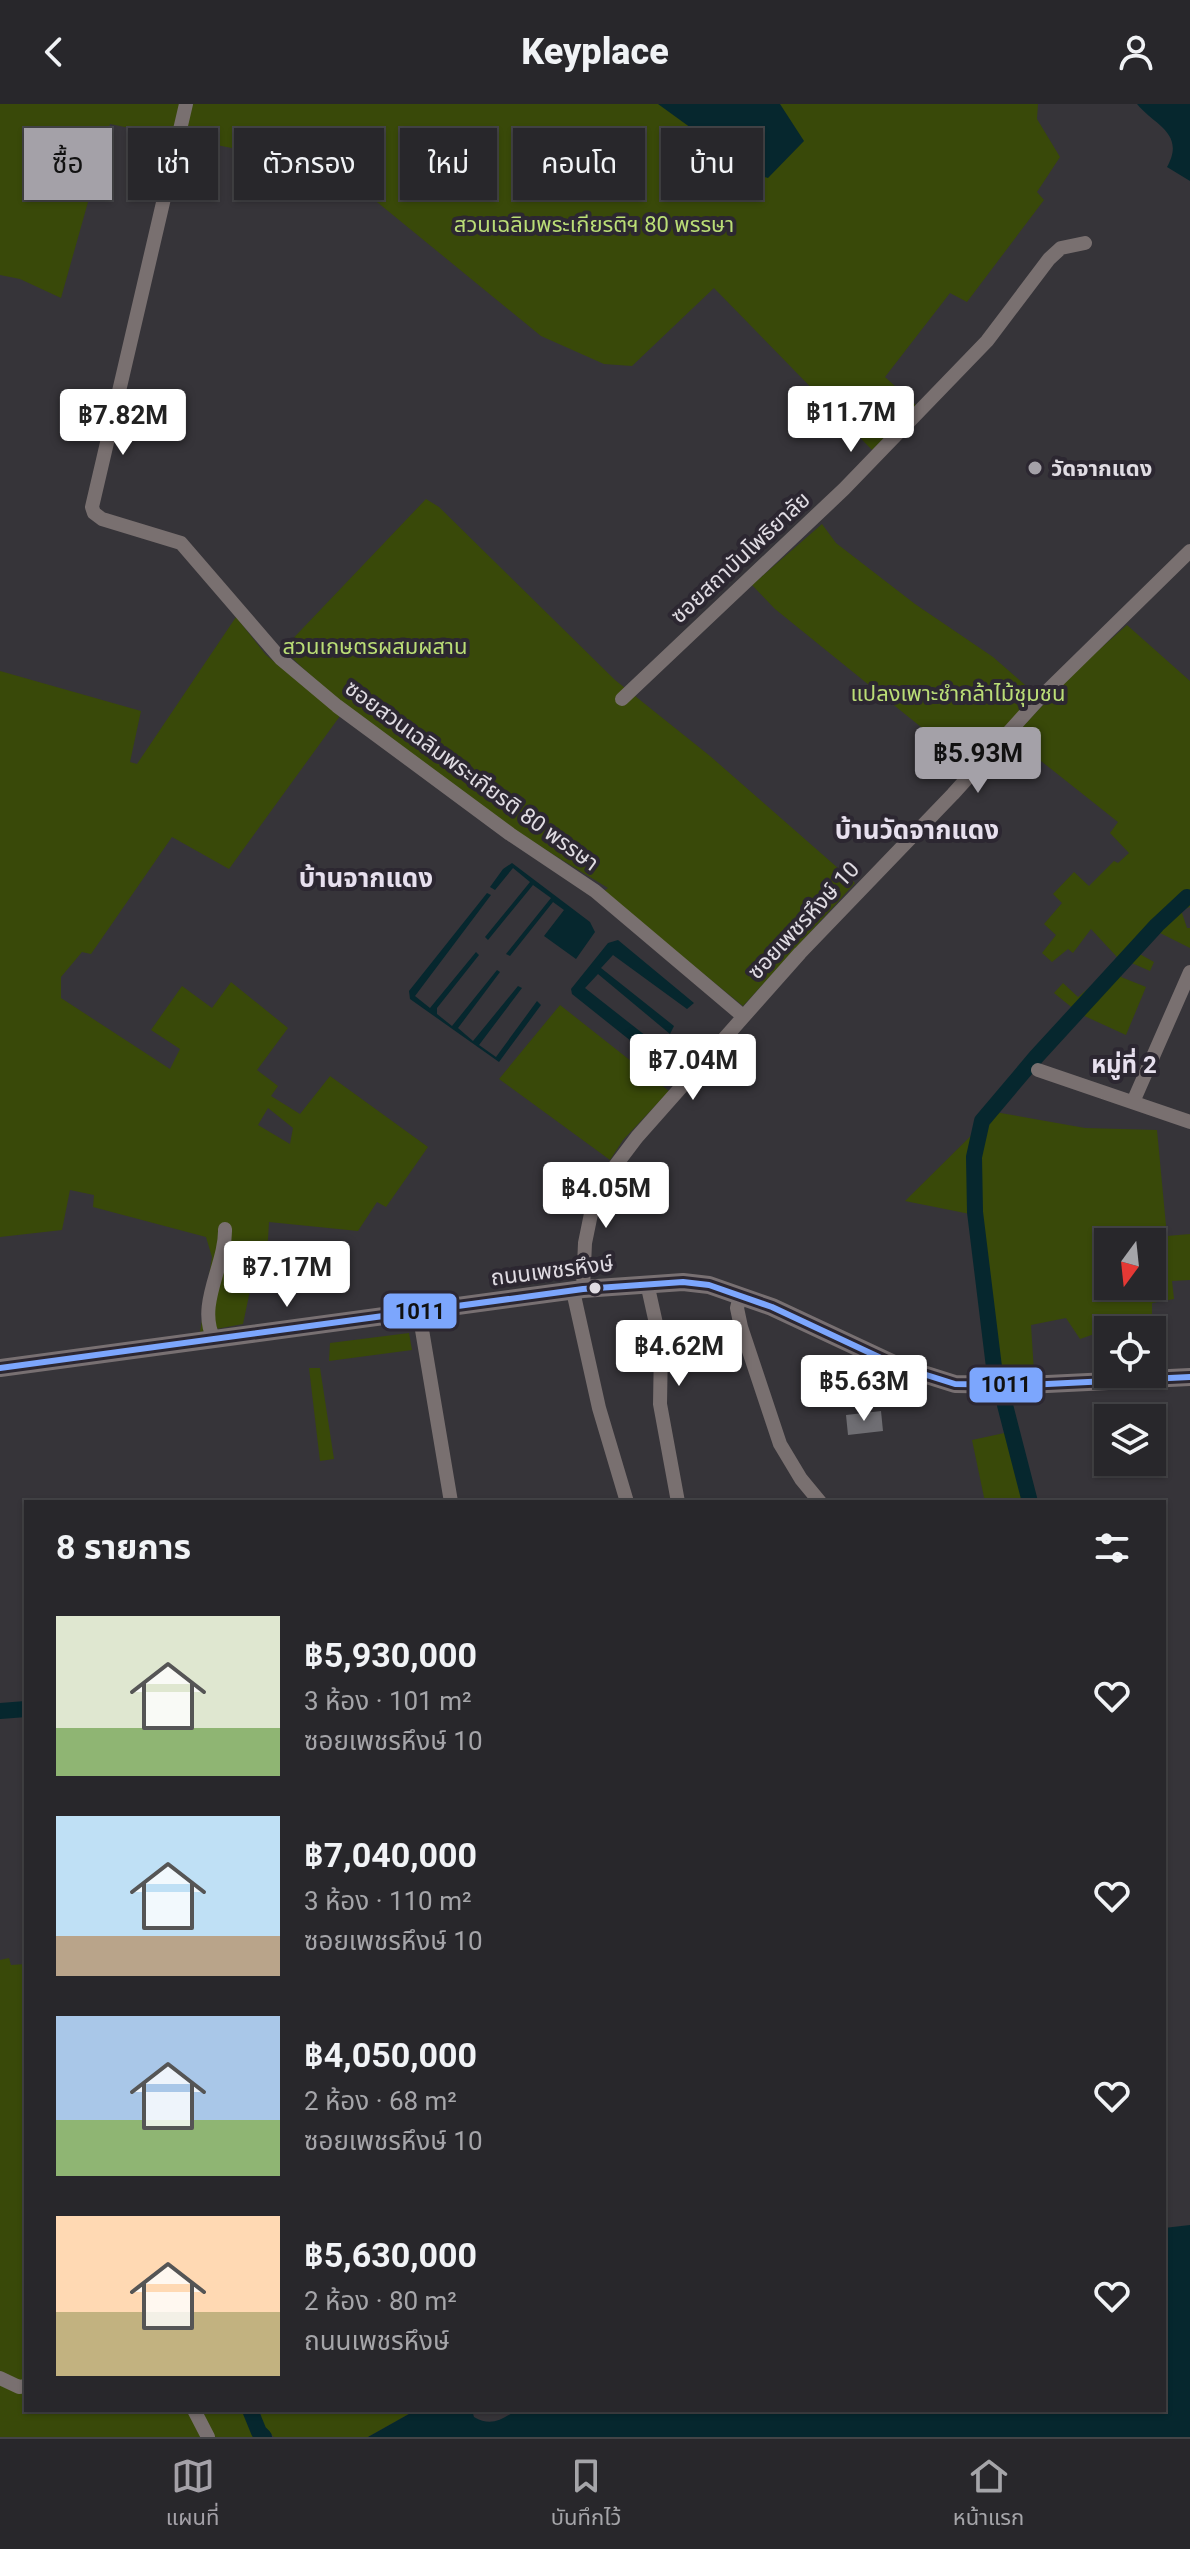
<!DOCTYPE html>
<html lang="th">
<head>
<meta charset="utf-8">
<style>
  :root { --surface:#28272b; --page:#302f33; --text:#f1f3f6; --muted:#a5a5a9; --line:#444447; --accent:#a4a1a8 }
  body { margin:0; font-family:Roboto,"Noto Sans Thai",sans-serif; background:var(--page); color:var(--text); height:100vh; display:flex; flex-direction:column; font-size:30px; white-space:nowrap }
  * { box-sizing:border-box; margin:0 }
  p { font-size:26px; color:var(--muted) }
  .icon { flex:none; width:44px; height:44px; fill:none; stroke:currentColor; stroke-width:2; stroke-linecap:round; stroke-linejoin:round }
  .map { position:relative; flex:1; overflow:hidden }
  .drawer { position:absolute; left:24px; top:1396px; width:1142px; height:912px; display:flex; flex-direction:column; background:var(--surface); border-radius:0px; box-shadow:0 2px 6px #0004,0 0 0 2px var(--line) }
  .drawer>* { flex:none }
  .hud { position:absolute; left:24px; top:24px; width:1142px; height:72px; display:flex; gap:16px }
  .needle { width:52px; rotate:195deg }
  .fabs { position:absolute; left:1094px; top:1124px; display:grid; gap:16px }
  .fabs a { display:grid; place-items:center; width:72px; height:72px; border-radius:0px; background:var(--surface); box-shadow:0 2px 6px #0004,0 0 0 2px var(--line); font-size:40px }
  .price { position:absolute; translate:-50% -68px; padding:0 18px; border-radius:8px; background:#fff; color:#222; font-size:26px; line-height:52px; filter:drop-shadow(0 2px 4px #0008) }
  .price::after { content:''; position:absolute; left:50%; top:48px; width:24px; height:18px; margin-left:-12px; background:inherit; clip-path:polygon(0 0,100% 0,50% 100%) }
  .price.active { background:var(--accent); color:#111 }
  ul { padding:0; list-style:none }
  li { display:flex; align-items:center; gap:24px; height:200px; padding:0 32px }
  li span { display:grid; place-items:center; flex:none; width:224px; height:160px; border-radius:0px; color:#555 }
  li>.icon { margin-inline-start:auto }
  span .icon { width:96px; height:96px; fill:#fffc; stroke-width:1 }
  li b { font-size:34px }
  h2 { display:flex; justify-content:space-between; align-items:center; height:96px; padding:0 32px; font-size:34px }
  .chip { padding:0 28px; border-radius:0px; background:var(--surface); box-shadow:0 2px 6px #0004,0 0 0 2px var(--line); font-size:28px; line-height:72px }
  .chip.active { background:var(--accent); color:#111 }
  header { display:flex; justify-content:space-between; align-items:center; height:104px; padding:0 32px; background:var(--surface); font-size:36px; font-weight:800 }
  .dock { display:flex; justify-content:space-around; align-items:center; height:112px; border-top:2px solid var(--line); background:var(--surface); font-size:22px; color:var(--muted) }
  .dock a { display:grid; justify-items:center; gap:4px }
  .dock .active { color:var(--accent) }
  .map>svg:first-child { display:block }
  .green { fill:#394909; fill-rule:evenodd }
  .water { fill:#06272e }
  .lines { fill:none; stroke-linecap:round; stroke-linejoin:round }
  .canal { stroke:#06272e; stroke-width:16 }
  .building { fill:#6f6e73 }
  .minor { stroke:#797070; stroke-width:14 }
  .major { stroke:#787072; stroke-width:18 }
  .bus-1-casing { stroke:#2c2731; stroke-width:12 }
  .bus-1 { stroke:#7ca6fd; stroke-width:6 }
  .poi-dot { fill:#a4a1a8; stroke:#2c2731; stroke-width:3 }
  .bus-dot { fill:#e0dce3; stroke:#2c2731; stroke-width:3 }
  .labels { text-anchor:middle; stroke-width:8; stroke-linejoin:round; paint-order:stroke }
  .park-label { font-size:22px; fill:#badd76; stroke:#2c2731 }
  .poi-label { font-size:22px; font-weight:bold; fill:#e0dce3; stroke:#2c2731; text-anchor:start }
  .street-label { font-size:22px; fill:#e0dce3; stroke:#2c2731 }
  .neighbourhood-label { font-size:24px; font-weight:bold; fill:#e7e0ee; stroke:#2c2731 }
  .quarter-label { font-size:26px; font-weight:bold; fill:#e7e0ee; stroke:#2c2731 }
  .line-badge { stroke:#2c2731; stroke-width:3 }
  .pale-badge-label { font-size:22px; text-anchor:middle; font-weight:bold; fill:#111 }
</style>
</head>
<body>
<header><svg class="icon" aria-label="back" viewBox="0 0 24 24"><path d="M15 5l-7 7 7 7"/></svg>Keyplace<svg class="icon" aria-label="person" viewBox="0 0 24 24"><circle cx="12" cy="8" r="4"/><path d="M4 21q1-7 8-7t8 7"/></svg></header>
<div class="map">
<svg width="1190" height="2333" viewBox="0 0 1190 2333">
  <rect width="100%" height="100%" fill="#363439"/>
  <path class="green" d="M0 0H1038L1037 15 1060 53 1037 88 1044 96 967 198 950 189 885 273 917 302 872 346 714 184 632 262 604 260 541 232 306 40 298 57 110 20 61 194 20 175 0 171Z
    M426 395 439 403 615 576 710 652 855 779 743 902 603 788 608 784C498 718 374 635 283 545Z
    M822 420 836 439 915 500 993 553 1040 594 968 661 775 505 752 481Z
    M236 513 266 551 340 612 229 765 172 733 91 850 82 848 61 873V894L170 965 180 945 151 926 182 882 212 904 231 878 288 924 257 966 278 982 271 992 300 1010 330 972 428 1043 386 1103 377 1098 358 1127 269 1118 267 1152 252 1177 243 1220 200 1228 212 1153 206 1133 93 1103 94 1091 70 1086 62 1126 0 1133V567L141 607 130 658 137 660ZM268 1004 293 1024 290 1040 258 1021Z
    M1127 521 1190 577V803L1181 806 1187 824H1190V844L1154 826 1136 848 1154 858 1150 867 1127 857 1121 873 1146 883 1126 931 1080 910 1054 889 1063 879 1078 893 1104 871 1117 853 1091 825 1073 849 1068 845 1052 858 1042 849 1056 831 1044 820 1062 799 1053 790 1074 768 1089 782 1114 757 1118 759 1129 749 1110 729 1118 718 1012 634 1076 566Z
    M560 901 669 987 623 1036 610 1056 499 975Z
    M995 1008 1085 1024 1157 1026 1167 1132 1190 1130V1176L1172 1177 1174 1195 1152 1199V1219L1132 1217 1080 1235 1066 1214 1031 1221 1034 1268 987 1266 970 1110 905 1097ZM1108 1138H1152V1182H1108Z
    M409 1229 412 1246 329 1257 330 1239Z
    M309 1264H320L334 1355 320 1357Z
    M1009 1328 1023 1398H985L972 1336Z
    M9 1854 11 1861 26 1860V2306H243L259 2333H0V1856Z
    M260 2306H416L368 2333H274L262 2323Z"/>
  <path class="water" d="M658 0H780L804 37 768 74 735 65 709 37Z
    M1137 0H1190V77L1167 63C1186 29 1154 21 1137 0Z
    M512 759 590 818 595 828 576 855 544 832 564 806 553 798 510 852 506 850 551 794 533 781 488 836 485 833 530 778 513 764 495 786 490 783 503 765Z
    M487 789 491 791 415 892 430 904 476 848 479 851 437 904V910L452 922 497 866 500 868 458 924 473 937 518 882 522 884 479 941 496 953 537 897 541 901 499 958 410 895 409 887Z
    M618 836 694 899 687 905 613 851 601 864 674 922 670 930 598 870 585 884 660 943 651 953 572 890 571 885 608 839Z
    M1190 2121V2333H368L416 2306H472L474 2313C491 2323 501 2316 517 2306H1164V2124Z"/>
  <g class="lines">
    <path class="canal" d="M994 1263 975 1108 974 1053 982 1017 1036 953 1157 821 1187 793
      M1005 1301 1030 1398
      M0 1607 26 1605
      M250 2306 259 2328 264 2333"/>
  </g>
  <path class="building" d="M881 1307 883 1327 848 1331 846 1311Z"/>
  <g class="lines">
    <path class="minor" d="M186 0 92 403 94 409 102 415 181 439 281 555 337 602 510 730 595 787 743 912
      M622 595 844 385 987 237 1049 155 1061 144 1085 139
      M1038 966 1190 1018
      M1133 998 1190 868
      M647 1179 661 1242 660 1300 678 1398
      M583 1185 585 1139 593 1100 609 1070 637 1033 800 849 953 690 1036 598 1190 447
      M573 1187 599 1304 627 1398
      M740 1192 737 1204 741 1223 780 1340 801 1375 820 1398
      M419 1208 451 1398
      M214 1235C196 1201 226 1161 225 1125
      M0 2274 19 2283 26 2282
      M194 2306 208 2333"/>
    <path class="major" d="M0 1264 583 1185 683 1178 709 1181 772 1203 898 1262 955 1280 1027 1281 1190 1273"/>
    <defs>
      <path id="bus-1" d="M0 1264 583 1185 683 1178 709 1181 772 1203 898 1262 955 1280 1027 1281 1190 1273"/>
    </defs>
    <use href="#bus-1" class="bus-1-casing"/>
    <use href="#bus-1" class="bus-1"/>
  </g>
  <circle class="poi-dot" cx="1035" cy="364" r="8"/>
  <circle class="bus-dot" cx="595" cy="1184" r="7"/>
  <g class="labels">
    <g class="park-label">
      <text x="594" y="128">สวนเฉลิมพระเกียรติฯ 80 พรรษา</text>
      <text x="375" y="550">สวนเกษตรผสมผสาน</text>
      <text x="958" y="597">แปลงเพาะชำกล้าไม้ชุมชน</text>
    </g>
    <g class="poi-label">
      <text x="1051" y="372">วัดจากแดง</text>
    </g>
    <g class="street-label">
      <text transform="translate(740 453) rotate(-43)" y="8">ซอยสถาบันโพธิยาลัย</text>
      <text transform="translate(472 671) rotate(36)" y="8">ซอยสวนเฉลิมพระเกียรติ 80 พรรษา</text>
      <text transform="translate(803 816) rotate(-47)" y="8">ซอยเพชรหึงษ์ 10</text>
      <text transform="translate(552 1166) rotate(-7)" y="8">ถนนเพชรหึงษ์</text>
    </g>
    <g class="neighbourhood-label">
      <text x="1124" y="969">หมู่ที่ 2</text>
    </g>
    <g class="quarter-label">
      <text x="917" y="735">บ้านวัดจากแดง</text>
      <text x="366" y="783">บ้านจากแดง</text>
    </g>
  </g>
  <g class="line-badge">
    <rect x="382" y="1188" width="76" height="38" rx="8" fill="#7ca6fd"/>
    <rect x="968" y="1262" width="76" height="38" rx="8" fill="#7ca6fd"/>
  </g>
  <g class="pale-badge-label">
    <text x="420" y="1215">1011</text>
    <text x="1006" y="1288">1011</text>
  </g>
</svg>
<div class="fabs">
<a><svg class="needle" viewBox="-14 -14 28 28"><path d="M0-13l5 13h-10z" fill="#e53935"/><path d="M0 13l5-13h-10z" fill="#a5a5a9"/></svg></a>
<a><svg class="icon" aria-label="locate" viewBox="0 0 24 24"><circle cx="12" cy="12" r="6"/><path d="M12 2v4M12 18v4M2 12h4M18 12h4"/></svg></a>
<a><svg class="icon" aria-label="layers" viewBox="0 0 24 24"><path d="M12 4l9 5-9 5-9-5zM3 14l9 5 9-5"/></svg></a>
</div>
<b class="price" style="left:851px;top:350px">฿11.7M</b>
<b class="price" style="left:123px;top:353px">฿7.82M</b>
<b class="price active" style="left:978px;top:691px">฿5.93M</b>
<b class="price" style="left:693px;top:998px">฿7.04M</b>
<b class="price" style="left:606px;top:1126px">฿4.05M</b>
<b class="price" style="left:287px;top:1205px">฿7.17M</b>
<b class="price" style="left:679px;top:1284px">฿4.62M</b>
<b class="price" style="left:864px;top:1319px">฿5.63M</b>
<div class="hud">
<a class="chip active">ซื้อ</a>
<a class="chip">เช่า</a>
<a class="chip">ตัวกรอง</a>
<a class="chip">ใหม่</a>
<a class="chip">คอนโด</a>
<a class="chip">บ้าน</a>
</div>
<section class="drawer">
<h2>8 รายการ<svg class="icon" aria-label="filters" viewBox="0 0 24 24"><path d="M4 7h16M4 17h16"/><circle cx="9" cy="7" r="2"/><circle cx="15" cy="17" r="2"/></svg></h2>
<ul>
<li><span style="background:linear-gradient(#dfe7d0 70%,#8fb573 0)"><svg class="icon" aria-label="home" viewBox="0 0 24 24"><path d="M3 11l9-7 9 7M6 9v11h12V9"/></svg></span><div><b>฿5,930,000</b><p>3 ห้อง · 101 m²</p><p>ซอยเพชรหึงษ์ 10</p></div><svg class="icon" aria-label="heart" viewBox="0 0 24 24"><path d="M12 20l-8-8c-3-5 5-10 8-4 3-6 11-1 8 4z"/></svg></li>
<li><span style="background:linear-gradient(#bfe0f5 75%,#b9a48a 0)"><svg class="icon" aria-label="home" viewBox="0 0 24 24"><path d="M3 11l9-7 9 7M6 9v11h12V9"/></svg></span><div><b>฿7,040,000</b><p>3 ห้อง · 110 m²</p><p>ซอยเพชรหึงษ์ 10</p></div><svg class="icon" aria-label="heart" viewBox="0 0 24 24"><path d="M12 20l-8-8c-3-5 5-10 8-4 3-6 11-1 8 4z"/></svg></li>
<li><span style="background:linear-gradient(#a9c7e8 65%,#8fb573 0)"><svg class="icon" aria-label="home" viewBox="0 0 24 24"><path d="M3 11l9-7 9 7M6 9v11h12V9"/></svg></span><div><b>฿4,050,000</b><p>2 ห้อง · 68 m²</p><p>ซอยเพชรหึงษ์ 10</p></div><svg class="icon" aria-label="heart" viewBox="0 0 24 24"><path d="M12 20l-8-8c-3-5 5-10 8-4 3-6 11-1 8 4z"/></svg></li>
<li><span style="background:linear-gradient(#ffd9b3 60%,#c2b280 0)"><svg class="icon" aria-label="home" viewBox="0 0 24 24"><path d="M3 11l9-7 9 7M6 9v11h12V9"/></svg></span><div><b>฿5,630,000</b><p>2 ห้อง · 80 m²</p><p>ถนนเพชรหึงษ์</p></div><svg class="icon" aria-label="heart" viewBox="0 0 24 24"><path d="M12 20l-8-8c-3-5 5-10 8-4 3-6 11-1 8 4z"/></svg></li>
</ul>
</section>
</div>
<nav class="dock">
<a class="active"><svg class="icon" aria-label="map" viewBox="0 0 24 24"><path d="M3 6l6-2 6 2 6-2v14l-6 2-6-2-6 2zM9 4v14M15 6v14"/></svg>แผนที่</a>
<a><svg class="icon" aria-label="saved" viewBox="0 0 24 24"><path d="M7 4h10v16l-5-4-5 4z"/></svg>บันทึกไว้</a>
<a><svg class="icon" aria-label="home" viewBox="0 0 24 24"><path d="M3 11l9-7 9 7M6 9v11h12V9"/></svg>หน้าแรก</a>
</nav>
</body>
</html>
